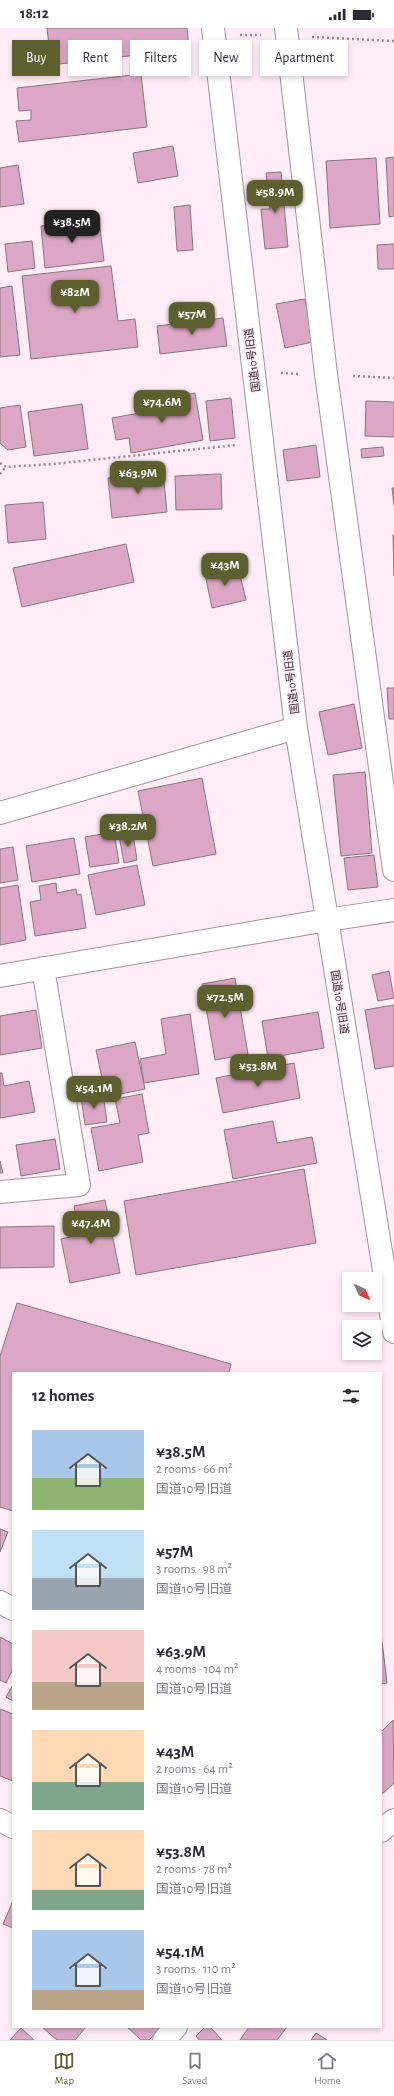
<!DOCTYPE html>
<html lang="en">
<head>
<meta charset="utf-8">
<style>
  :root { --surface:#fff; --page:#f2f2f3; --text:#2b2b33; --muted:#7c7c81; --line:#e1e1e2; --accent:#5d602e }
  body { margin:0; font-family:"Alegreya Sans","Noto Sans JP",sans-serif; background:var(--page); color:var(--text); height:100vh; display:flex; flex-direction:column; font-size:15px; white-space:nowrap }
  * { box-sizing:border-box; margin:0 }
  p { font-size:13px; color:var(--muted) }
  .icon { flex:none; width:22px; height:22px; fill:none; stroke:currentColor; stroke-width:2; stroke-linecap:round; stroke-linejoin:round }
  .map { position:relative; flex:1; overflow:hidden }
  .details { position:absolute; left:12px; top:1344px; width:370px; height:656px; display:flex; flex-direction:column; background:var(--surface); border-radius:0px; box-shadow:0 2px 6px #0003 }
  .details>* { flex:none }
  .hud { position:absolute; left:12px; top:12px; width:370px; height:36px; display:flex; gap:8px }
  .needle { width:26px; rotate:135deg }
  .tools { position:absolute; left:342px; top:1244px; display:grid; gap:8px }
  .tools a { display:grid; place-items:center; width:40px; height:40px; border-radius:0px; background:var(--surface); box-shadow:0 2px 6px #0003; font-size:20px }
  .price { position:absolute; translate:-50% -34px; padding:0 9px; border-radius:8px; background:var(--accent); color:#fff; font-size:13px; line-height:26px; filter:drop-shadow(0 1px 2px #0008) }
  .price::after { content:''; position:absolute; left:50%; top:24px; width:12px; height:9px; margin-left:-6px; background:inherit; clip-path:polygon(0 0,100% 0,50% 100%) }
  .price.active { background:#222; color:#fff }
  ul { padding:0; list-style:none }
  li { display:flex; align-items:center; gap:12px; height:100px; padding:0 20px }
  li span { display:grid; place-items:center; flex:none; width:112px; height:80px; border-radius:0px; color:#555 }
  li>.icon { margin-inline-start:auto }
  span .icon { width:48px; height:48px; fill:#fffc; stroke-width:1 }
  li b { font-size:17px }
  h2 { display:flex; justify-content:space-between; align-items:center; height:48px; padding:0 20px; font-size:17px }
  .pill { padding:0 14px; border-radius:0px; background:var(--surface); box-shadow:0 2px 6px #0003; font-size:14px; line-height:36px }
  .pill.active { background:var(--accent); color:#fff }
  .status { display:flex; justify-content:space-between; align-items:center; height:28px; padding:0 20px; background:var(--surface); direction:ltr }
  .status svg { height:11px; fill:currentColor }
  .tabs { display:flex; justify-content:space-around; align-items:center; height:56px; border-top:1px solid var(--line); background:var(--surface); font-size:11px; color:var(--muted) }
  .tabs a { display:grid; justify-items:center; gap:2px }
  .tabs .active { color:var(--accent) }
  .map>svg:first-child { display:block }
  .building { fill:#dca7c5; stroke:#87777f }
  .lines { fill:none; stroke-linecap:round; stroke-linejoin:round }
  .minor-casing { stroke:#a4939c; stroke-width:24 }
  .tertiary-casing { stroke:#a4939c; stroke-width:24 }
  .path { stroke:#978a91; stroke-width:2.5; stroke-dasharray:2 3; stroke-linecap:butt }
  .minor { stroke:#fff; stroke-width:22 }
  .tertiary { stroke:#fff; stroke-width:22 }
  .labels { text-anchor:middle; stroke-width:3.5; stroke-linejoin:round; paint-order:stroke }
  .street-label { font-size:11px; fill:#322b2f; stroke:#ffecf6 }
</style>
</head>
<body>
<div class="status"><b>18:12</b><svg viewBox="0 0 49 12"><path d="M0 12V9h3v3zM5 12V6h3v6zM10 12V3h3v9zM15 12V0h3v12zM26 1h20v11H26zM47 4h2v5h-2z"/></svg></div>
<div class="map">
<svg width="394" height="2012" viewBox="0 0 394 2012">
  <rect width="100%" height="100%" fill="#ffecf6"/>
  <path class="building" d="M47 0H187L189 21 51 37Z
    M141 46 147 99 19 114 16 93 31 92V82L19 83 17 60Z
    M173 118 178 148 138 155 133 125Z
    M394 129V188L389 189 386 130Z
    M376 130 380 196 330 200 326 133Z
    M18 137 24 176 0 179V140Z
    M281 144 288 219 265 221 261 181H270L266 145Z
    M190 177 193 222 177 223 174 179Z
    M99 191 104 233 45 240 41 198Z
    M32 213 35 240 8 244 5 216Z
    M394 216V241H378L377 217Z
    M111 238 118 293 135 291 138 319 31 331 22 248Z
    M12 258 20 327 0 329V260Z
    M305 271 313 314 285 320 276 276Z
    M223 290 227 318 160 326 157 298Z
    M195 365 203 412 131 425 129 410 116 412 112 390 151 383 149 373Z
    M231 370 235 410 210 413 206 373Z
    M366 373 394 374V409L365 408Z
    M82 376 88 421 34 428 28 384Z
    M20 377 26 419 8 422 0 415V380Z
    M316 417 320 449 287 453 283 422Z
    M383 419 384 428 362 430 361 421Z
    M163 444 167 484 112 490 108 450Z
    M221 446 222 481 176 482 175 448Z
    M392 460H394V477Z
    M43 474 46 511 8 515 5 477Z
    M393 507H394V548Z
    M126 516 134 554 22 579 13 540Z
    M238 538 246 572 212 580 205 546Z
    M387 660H394V691H389Z
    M354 676 362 720 328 727 319 684Z
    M365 744 372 825 341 828 333 747Z
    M202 750 216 826 153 838 138 763Z
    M114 804 119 835 90 839 85 809Z
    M133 806 137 832 124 835 119 808Z
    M74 810 80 846 32 854 26 818Z
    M13 819 18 852 0 855V821Z
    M374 827 378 859 348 862 344 830Z
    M137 837 145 877 96 887 88 847Z
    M56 855 57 865 76 861 77 867 81 866 86 900 35 908 30 874 41 872 39 858Z
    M18 857 26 912 0 917V860Z
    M389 943 394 970 378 973 372 947Z
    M235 950 248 1026 215 1032 202 956Z
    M394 977V1038L375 1041 365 982Z
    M36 982 42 1020 0 1027V988Z
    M318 984 324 1020 268 1030 262 993Z
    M190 986 199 1046 144 1055 140 1031 166 1026 161 991Z
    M135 1014 145 1061 106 1069 96 1022Z
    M294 1035 300 1070 223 1085 216 1050Z
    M0 1045H2L4 1058 29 1053 35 1084 0 1090Z
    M103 1066 107 1094 85 1097 81 1069Z
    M142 1066 149 1105 138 1107 143 1134 99 1143 91 1100 120 1095 115 1071Z
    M273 1093 277 1115 312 1109 317 1135 233 1151 224 1102Z
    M55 1111 60 1141 21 1148 16 1117Z
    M0 1133 3 1145H0Z
    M304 1141 316 1215 136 1247 124 1173Z
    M105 1172 120 1245 70 1255 61 1211 79 1207 74 1178Z
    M54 1198V1239L0 1240V1199Z
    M17 1275 231 1336 229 1345H13V1483L0 1479V1328Z
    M0 1501 8 1504 0 1524Z
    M381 1605 387 1655 381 1656Z
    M0 1609 13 1616V1641L6 1655 0 1652Z
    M13 1657V1673L6 1669Z
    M0 1681 13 1686V1753L0 1748Z
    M393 1692 394 1755 381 1767V1704Z
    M13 1873V1900L3 1896Z
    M42 1999H86L75 2012H57Z
    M127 1999H162L149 2012H141Z
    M205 1999H210L222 2012H199L196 2008Z
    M249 1999H287L277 2012H240Z
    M21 2000 34 2012H10Z
    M316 2005 327 2012H311Z"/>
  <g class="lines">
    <defs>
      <path id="minor" d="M286 0 326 346 394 842
        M0 785 296 700
        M0 948 327 892
        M0 1164 79 1157 43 940
        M0 1574 13 1581
        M0 1792 13 1799
        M381 1803 394 1792
        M164 2012 176 1999"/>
      <path id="tertiary" d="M213 0 296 700 394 1304
        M327 892 394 882"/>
    </defs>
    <use href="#minor" class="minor-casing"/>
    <use href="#tertiary" class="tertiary-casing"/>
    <path class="path" d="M240 7H261
      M312 9 394 13
      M281 345 300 346
      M353 348 394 350
      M0 435 6 439 53 436 236 417
      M0 446 6 439"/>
    <use href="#minor" class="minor"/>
    <use href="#tertiary" class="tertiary"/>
  </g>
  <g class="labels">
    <g class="street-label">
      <text transform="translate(252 332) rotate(-97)" y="4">国道10号旧道</text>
      <text transform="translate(291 654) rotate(-97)" y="4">国道10号旧道</text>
      <text transform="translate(340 974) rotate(81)" y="4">国道10号旧道</text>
    </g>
  </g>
</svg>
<div class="tools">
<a><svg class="needle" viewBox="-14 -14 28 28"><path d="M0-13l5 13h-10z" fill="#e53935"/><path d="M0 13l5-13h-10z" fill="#7c7c81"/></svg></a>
<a><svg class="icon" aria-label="layers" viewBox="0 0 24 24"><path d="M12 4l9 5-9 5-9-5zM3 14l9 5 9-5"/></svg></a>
</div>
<b class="price" style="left:275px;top:186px">¥58.9M</b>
<b class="price active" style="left:72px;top:216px">¥38.5M</b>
<b class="price" style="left:75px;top:286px">¥82M</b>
<b class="price" style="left:192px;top:308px">¥57M</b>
<b class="price" style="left:162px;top:396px">¥74.6M</b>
<b class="price" style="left:138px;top:467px">¥63.9M</b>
<b class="price" style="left:225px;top:559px">¥43M</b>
<b class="price" style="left:128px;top:820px">¥38.2M</b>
<b class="price" style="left:225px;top:991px">¥72.5M</b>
<b class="price" style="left:258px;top:1060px">¥53.8M</b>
<b class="price" style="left:94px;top:1082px">¥54.1M</b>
<b class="price" style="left:91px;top:1217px">¥47.4M</b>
<div class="hud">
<a class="pill active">Buy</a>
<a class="pill">Rent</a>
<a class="pill">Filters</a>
<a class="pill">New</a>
<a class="pill">Apartment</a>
</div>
<section class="details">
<h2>12 homes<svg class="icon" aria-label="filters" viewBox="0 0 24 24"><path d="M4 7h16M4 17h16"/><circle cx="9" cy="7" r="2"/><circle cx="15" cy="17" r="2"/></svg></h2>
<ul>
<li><span style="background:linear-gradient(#a9c7e8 60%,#8fb573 0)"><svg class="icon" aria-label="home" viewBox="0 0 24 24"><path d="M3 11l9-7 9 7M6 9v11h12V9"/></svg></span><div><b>¥38.5M</b><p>2 rooms · 66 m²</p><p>国道10号旧道</p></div></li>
<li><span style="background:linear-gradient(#bfe0f5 60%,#9aa5b1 0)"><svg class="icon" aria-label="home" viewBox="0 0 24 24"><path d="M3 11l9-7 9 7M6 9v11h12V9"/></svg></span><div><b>¥57M</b><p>3 rooms · 98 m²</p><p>国道10号旧道</p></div></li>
<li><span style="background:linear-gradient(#f6c9c9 65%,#b9a48a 0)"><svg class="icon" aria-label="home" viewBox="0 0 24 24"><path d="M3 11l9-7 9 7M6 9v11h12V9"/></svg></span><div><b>¥63.9M</b><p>4 rooms · 104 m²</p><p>国道10号旧道</p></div></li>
<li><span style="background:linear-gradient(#ffd9b3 65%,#7fa58c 0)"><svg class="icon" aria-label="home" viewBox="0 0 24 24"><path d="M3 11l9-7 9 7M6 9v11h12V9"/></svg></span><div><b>¥43M</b><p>2 rooms · 64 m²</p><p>国道10号旧道</p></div></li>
<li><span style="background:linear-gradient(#ffd9b3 75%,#7fa58c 0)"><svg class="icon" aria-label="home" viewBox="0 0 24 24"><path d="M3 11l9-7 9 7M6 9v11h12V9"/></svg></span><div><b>¥53.8M</b><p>2 rooms · 78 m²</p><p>国道10号旧道</p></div></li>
<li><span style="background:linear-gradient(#a9c7e8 75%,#b9a48a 0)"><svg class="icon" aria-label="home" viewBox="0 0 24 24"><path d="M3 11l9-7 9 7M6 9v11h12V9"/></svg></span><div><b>¥54.1M</b><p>3 rooms · 110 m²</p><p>国道10号旧道</p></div></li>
</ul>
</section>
</div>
<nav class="tabs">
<a class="active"><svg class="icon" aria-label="map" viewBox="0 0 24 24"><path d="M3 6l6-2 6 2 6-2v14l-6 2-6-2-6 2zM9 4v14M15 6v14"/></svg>Map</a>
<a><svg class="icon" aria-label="saved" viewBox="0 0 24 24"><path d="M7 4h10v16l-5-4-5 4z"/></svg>Saved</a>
<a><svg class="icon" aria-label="home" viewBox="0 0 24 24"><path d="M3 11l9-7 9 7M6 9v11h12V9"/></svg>Home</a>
</nav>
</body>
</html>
